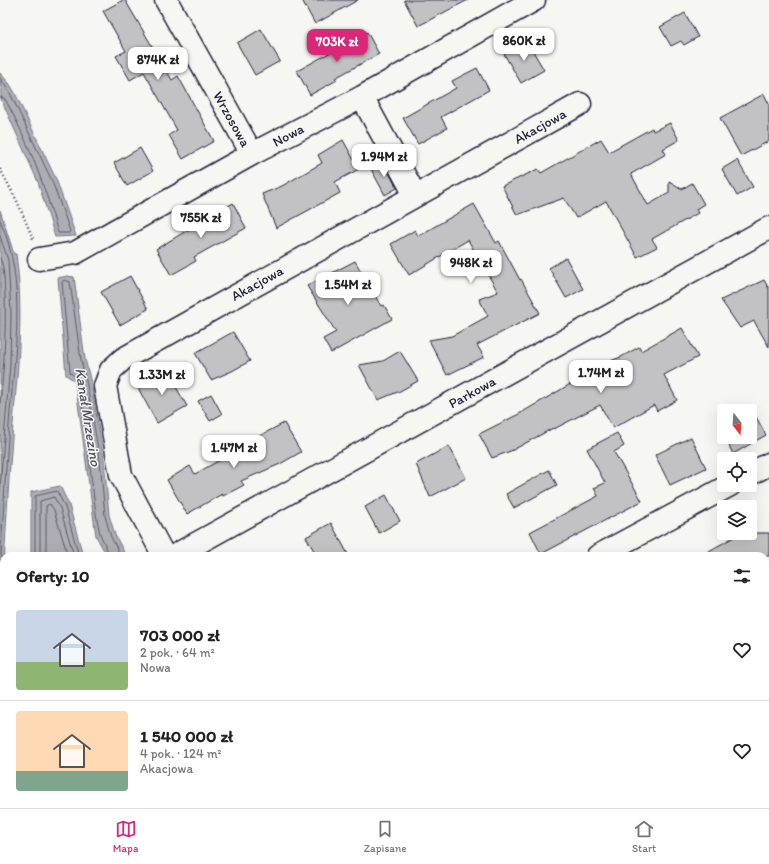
<!DOCTYPE html>
<html lang="pl">
<head>
<meta charset="utf-8">
<style>
  :root { --surface:#fff; --page:#f2f2f2; --text:#222; --muted:#767676; --line:#e0e0e0; --accent:#db2777 }
  body { margin:0; font-family:Itim,sans-serif; background:var(--page); color:var(--text); height:100vh; display:flex; flex-direction:column; font-size:15px; white-space:nowrap }
  * { box-sizing:border-box; margin:0 }
  p { font-size:13px; color:var(--muted) }
  .icon { flex:none; width:22px; height:22px; fill:none; stroke:currentColor; stroke-width:2; stroke-linecap:round; stroke-linejoin:round }
  .map { position:relative; flex:1; overflow:hidden }
  .sheet { position:absolute; left:0px; top:552px; width:769px; height:256px; display:flex; flex-direction:column; background:var(--surface); border-radius:12px 12px 0 0; box-shadow:0 4px 16px #0002 }
  .sheet>* { flex:none }
  .needle { width:26px; rotate:163deg }
  .buttons { position:absolute; left:717px; top:404px; display:grid; gap:8px }
  .buttons a { display:grid; place-items:center; width:40px; height:40px; border-radius:4px; background:var(--surface); box-shadow:0 4px 16px #0002; font-size:20px }
  .price { position:absolute; translate:-50% -34px; padding:0 9px; border-radius:8px; background:#fff; color:#222; font-size:13px; line-height:26px; filter:drop-shadow(0 1px 2px #0008) }
  .price::after { content:''; position:absolute; left:50%; top:24px; width:12px; height:9px; margin-left:-6px; background:inherit; clip-path:polygon(0 0,100% 0,50% 100%) }
  .price.on { background:var(--accent); color:#fff }
  ul { padding:0; list-style:none }
  li { display:flex; align-items:center; gap:12px; height:100px; padding:0 16px }
  li+li { border-top:1px solid var(--line) }
  li span { display:grid; place-items:center; flex:none; width:112px; height:80px; border-radius:4px; color:#555 }
  li>.icon { margin-inline-start:auto }
  span .icon { width:48px; height:48px; fill:#fffc; stroke-width:1 }
  li b { font-size:17px }
  h2 { display:flex; justify-content:space-between; align-items:center; height:48px; padding:0 16px; font-size:17px }
  .tab-bar { display:flex; justify-content:space-around; align-items:center; height:56px; border-top:1px solid var(--line); background:var(--surface); font-size:11px; color:var(--muted) }
  .tab-bar a { display:grid; justify-items:center; gap:2px }
  .tab-bar .on { color:var(--accent) }
  .map>svg:first-child { display:block }
  .water { fill:#adadb3; stroke:#757583 }
  .lines { fill:none; stroke-linecap:round; stroke-linejoin:round }
  .shore { stroke:#5a5a6b; stroke-width:1 }
  .building { fill:#c2c2c4; stroke:#22223b }
  .minor-casing { stroke:#22223b; stroke-width:25 }
  .path { stroke:#22223b; stroke-width:2.5; stroke-dasharray:1 3; stroke-linecap:butt }
  .minor { stroke:#f6f6f2; stroke-width:22 }
  .labels { text-anchor:middle; stroke-width:3; stroke-linejoin:round; paint-order:stroke }
  .street-label { font-size:14px; fill:#22223b; stroke:#f6f6f2 }
  .water-label { font-size:15px; font-style:italic; fill:#535365; stroke:#f6f6f2 }
</style>
</head>
<body>
<div class="map">
<svg width="769" height="808" viewBox="0 0 769 808">
  <rect width="100%" height="100%" fill="#f6f6f2"/>
  <filter id="ink" filterUnits="userSpaceOnUse"><feTurbulence type="fractalNoise" baseFrequency=".025" numOctaves="2"/><feDisplacementMap in="SourceGraphic" scale="8" xChannelSelector="R" yChannelSelector="G"/><feConvolveMatrix kernelMatrix="1 2 1 2 8 2 1 2 1" color-interpolation-filters="sRGB"/></filter>
  <g filter="url(#ink)">
    <path class="water" d="M0 73 9 83 14 91 56 179 76 236 55 237 38 182 1 99Z
      M0 210 14 254H16C24 313 18 365 13 424 7 497 4 569 0 642Z
      M67 276 74 277 85 359 91 383 104 460 109 515 115 535 126 556H107L96 536 75 381 66 375 58 278Z
      M60 486 69 505 83 556H31V492Z
      M87 804H143L132 808H75Z"/>
    <g class="lines">
      <path class="shore" d="M0 78 10 93 52 181 70 231 69 233H58C45 186 28 141 5 99L0 97
        M0 220C28 283 14 357 9 424 6 467 3 511 1 555L4 560
        M0 236 8 260 11 314 10 365 0 487
        M0 258C5 269 4 283 5 295 6 332 4 368 0 404
        M35 556V496L57 491 65 507 79 556
        M40 556V501L54 497 60 508 74 556
        M46 556V506L50 504 54 510 68 556
        M110 556 100 534 96 514 79 381 70 372 62 282 64 280 70 282 81 360 87 385 100 460 105 516 111 537 121 556"/>
    </g>
    <path class="building" d="M123 0H125L172 80 178 76 214 141 183 159 169 135 177 130 144 72 130 80 116 56 126 51 103 11Z
      M302 0H358L315 24Z
      M404 0H468L418 26Z
      M685 13 698 37 684 45 681 41 671 46 660 27Z
      M261 29 280 61 255 75 237 43Z
      M367 32 379 54 335 78 337 80 310 95 297 71Z
      M527 41 544 70 521 83 504 54Z
      M477 68 489 90 441 117 447 128 418 144 403 118 456 88 452 81Z
      M764 94 769 104V141L741 156 720 118Z
      M670 123 679 140 663 149 666 154 631 174 648 205 669 193V181L682 189 692 183 704 204 696 209 698 213 652 239 657 247 637 257 606 201 576 218 564 198 517 215 502 186 538 169 541 173 601 139 609 152 652 128 653 131Z
      M343 140 359 169 335 182 340 193 276 228 262 194 282 186 322 163 318 155Z
      M140 148 153 171 127 186 114 163Z
      M737 160 753 187 737 196 722 169Z
      M383 162 397 188 385 195 371 169Z
      M233 203 246 228 194 257 196 261 171 275 156 249Z
      M474 204 496 243 499 241 520 280 521 279 540 313 477 345 484 357 447 375 429 340 452 336 488 316 479 299 498 292 468 240 409 275 391 244 415 230 418 236Z
      M566 258 583 289 566 298 549 268Z
      M355 261 381 306 384 305 392 319 331 353 323 339 336 332 307 286Z
      M130 276 148 309 120 325 101 292Z
      M764 280 769 289V347L754 321 740 328 721 300Z
      M682 328 698 357 664 375 677 400 657 411 654 405 613 428 600 405 554 429 553 428 513 450 492 458 479 434 519 414 598 368 597 366 621 357 639 347 641 351Z
      M233 332 250 361 232 371 211 380 195 353Z
      M400 351 418 381 400 391 378 400 359 365 383 361Z
      M166 370 187 406 157 423 137 386Z
      M211 394 222 414 210 421 198 401Z
      M750 406 766 435 733 454 725 437H750V411H740Z
      M284 423 301 452 280 464 241 481 244 485 223 496 222 494 187 514 167 480 190 466 195 474 243 447 242 445Z
      M617 433 624 446 614 452 642 501 541 554 530 532 598 496 594 488 605 483 587 449Z
      M691 437 706 468 670 485 655 455Z
      M449 446 466 478 430 497 416 464Z
      M549 470 557 485 514 508 506 494Z
      M386 495 400 521 379 533 365 507Z
      M331 523 349 556H317L306 537Z
      M741 533H769V556H700Z"/>
    <g class="lines">
      <defs>
        <path id="minor" d="M166 0 252 154
          M362 97 415 195
          M39 259 75 253 252 154 362 97 534 0
          M750 474 769 464
          M164 556 121 475 105 386 111 370 123 359 580 104
          M174 556 769 228
          M598 556 730 485
          M765 681 769 679
          M292 804 294 808
          M531 808 539 804"/>
      </defs>
      <use href="#minor" class="minor-casing"/>
      <path class="path" d="M0 169 17 201 34 241"/>
      <use href="#minor" class="minor"/>
    </g>
  </g>
  <g class="labels">
    <g class="street-label">
      <text transform="translate(232 119) rotate(61)" y="5">Wrzosowa</text>
      <text transform="translate(540 126) rotate(-29)" y="5">Akacjowa</text>
      <text transform="translate(288 135) rotate(-28)" y="5">Nowa</text>
      <text transform="translate(257 283) rotate(-29)" y="5">Akacjowa</text>
      <text transform="translate(472 392) rotate(-29)" y="5">Parkowa</text>
    </g>
    <g class="water-label">
      <text transform="translate(88 417) rotate(81)" y="5">Kanał Mrzezino</text>
    </g>
  </g>
</svg>
<div class="buttons">
<a><svg class="needle" viewBox="-14 -14 28 28"><path d="M0-13l5 13h-10z" fill="#e53935"/><path d="M0 13l5-13h-10z" fill="#767676"/></svg></a>
<a><svg class="icon" aria-label="locate" viewBox="0 0 24 24"><circle cx="12" cy="12" r="6"/><path d="M12 2v4M12 18v4M2 12h4M18 12h4"/></svg></a>
<a><svg class="icon" aria-label="layers" viewBox="0 0 24 24"><path d="M12 4l9 5-9 5-9-5zM3 14l9 5 9-5"/></svg></a>
</div>
<b class="price" style="left:524px;top:62px">860K zł</b>
<b class="price on" style="left:337px;top:63px">703K zł</b>
<b class="price" style="left:158px;top:81px">874K zł</b>
<b class="price" style="left:384px;top:178px">1.94M zł</b>
<b class="price" style="left:201px;top:239px">755K zł</b>
<b class="price" style="left:471px;top:284px">948K zł</b>
<b class="price" style="left:348px;top:306px">1.54M zł</b>
<b class="price" style="left:601px;top:394px">1.74M zł</b>
<b class="price" style="left:162px;top:396px">1.33M zł</b>
<b class="price" style="left:234px;top:469px">1.47M zł</b>
<section class="sheet">
<h2>Oferty: 10<svg class="icon" aria-label="filters" viewBox="0 0 24 24"><path d="M4 7h16M4 17h16"/><circle cx="9" cy="7" r="2"/><circle cx="15" cy="17" r="2"/></svg></h2>
<ul>
<li><span style="background:linear-gradient(#c9d6e8 65%,#8fb573 0)"><svg class="icon" aria-label="home" viewBox="0 0 24 24"><path d="M3 11l9-7 9 7M6 9v11h12V9"/></svg></span><div><b>703 000 zł</b><p>2 pok. · 64 m²</p><p>Nowa</p></div><svg class="icon" aria-label="heart" viewBox="0 0 24 24"><path d="M12 20l-8-8c-3-5 5-10 8-4 3-6 11-1 8 4z"/></svg></li>
<li><span style="background:linear-gradient(#ffd9b3 75%,#7fa58c 0)"><svg class="icon" aria-label="home" viewBox="0 0 24 24"><path d="M3 11l9-7 9 7M6 9v11h12V9"/></svg></span><div><b>1 540 000 zł</b><p>4 pok. · 124 m²</p><p>Akacjowa</p></div><svg class="icon" aria-label="heart" viewBox="0 0 24 24"><path d="M12 20l-8-8c-3-5 5-10 8-4 3-6 11-1 8 4z"/></svg></li>
</ul>
</section>
</div>
<nav class="tab-bar">
<a class="on"><svg class="icon" aria-label="map" viewBox="0 0 24 24"><path d="M3 6l6-2 6 2 6-2v14l-6 2-6-2-6 2zM9 4v14M15 6v14"/></svg>Mapa</a>
<a><svg class="icon" aria-label="saved" viewBox="0 0 24 24"><path d="M7 4h10v16l-5-4-5 4z"/></svg>Zapisane</a>
<a><svg class="icon" aria-label="home" viewBox="0 0 24 24"><path d="M3 11l9-7 9 7M6 9v11h12V9"/></svg>Start</a>
</nav>
</body>
</html>
